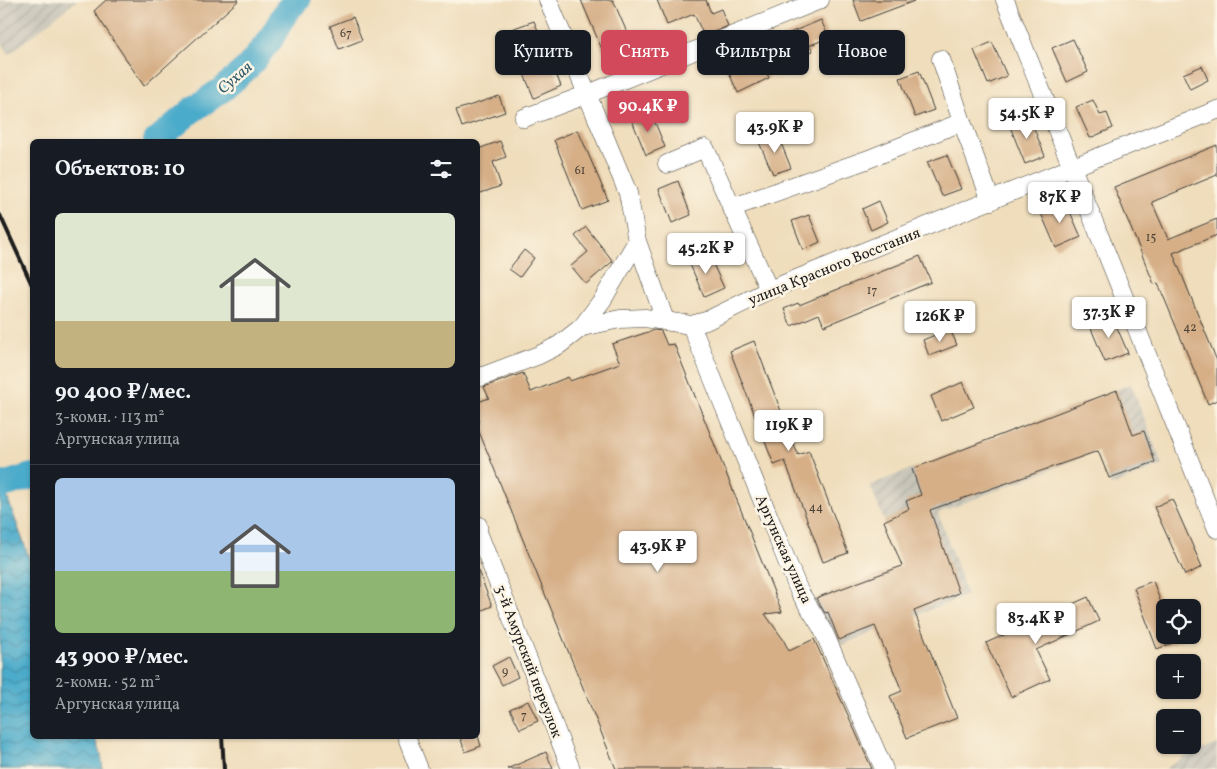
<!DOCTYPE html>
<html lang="ru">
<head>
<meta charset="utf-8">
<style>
  :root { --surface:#171b24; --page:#242831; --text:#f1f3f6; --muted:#9ea1a6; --line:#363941; --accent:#d1495b }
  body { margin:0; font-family:Vollkorn,serif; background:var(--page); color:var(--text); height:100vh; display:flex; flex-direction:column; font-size:19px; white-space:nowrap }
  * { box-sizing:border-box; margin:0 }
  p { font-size:16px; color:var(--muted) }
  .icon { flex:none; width:28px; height:28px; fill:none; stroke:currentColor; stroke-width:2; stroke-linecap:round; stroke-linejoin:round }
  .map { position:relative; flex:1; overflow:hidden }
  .details { position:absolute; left:30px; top:139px; width:450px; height:600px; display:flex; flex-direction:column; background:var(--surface); border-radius:8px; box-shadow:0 1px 4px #0004 }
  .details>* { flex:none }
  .hud { position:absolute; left:495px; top:30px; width:475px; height:45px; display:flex; gap:10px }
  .buttons { position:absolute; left:1156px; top:599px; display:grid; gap:10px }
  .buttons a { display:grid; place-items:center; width:45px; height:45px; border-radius:8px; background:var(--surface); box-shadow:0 1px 4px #0004; font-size:25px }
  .price { position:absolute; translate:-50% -42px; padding:0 11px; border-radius:5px; background:#fff; color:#222; font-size:16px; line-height:32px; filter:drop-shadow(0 1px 2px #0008) }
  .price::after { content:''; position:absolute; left:50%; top:30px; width:15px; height:11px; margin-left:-8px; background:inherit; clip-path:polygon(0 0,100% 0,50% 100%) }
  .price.on { background:var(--accent); color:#fff }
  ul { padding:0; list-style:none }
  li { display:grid; align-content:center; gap:10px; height:265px; padding:0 25px }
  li+li { border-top:1px solid var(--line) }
  li span { display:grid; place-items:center; height:155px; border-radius:8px; color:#555 }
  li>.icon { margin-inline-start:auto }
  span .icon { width:90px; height:90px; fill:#fffc; stroke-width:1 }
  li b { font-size:21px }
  h2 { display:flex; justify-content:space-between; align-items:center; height:60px; padding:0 25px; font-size:21px }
  .chip { padding:0 18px; border-radius:8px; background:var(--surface); box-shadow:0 1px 4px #0004; font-size:18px; line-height:45px }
  .chip.on { background:var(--accent); color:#fff }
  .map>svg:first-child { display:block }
  .industrial { fill:url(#industrial-furrows) }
  .water { fill:url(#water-waves); stroke:#346473 }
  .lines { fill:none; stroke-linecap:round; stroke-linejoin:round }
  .river { stroke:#4cabca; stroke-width:26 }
  .building { fill:#d6af87 }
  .minor-casing { stroke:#3c3934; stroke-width:19 }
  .minor { stroke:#fff; stroke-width:18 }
  .rail { stroke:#1c1c1c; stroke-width:4 }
  .labels { text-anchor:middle; stroke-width:5; stroke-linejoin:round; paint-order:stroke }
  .number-label { font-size:12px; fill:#4a4137 }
  .street-label { font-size:15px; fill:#1c1c1c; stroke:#fcf5e5 }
  .water-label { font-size:16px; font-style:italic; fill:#325c6a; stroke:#fcf5e5 }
</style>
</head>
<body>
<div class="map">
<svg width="1217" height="769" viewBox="0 0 1217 769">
  <defs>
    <pattern id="industrial-furrows" width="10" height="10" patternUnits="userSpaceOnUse" patternTransform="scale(1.25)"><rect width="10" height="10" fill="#c7c4b8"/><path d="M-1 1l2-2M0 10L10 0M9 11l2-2" fill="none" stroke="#aaa89e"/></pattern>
    <pattern id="water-waves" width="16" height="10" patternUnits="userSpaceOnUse" patternTransform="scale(1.25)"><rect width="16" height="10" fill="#4cabca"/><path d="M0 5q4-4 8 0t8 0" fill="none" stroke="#3e8aa3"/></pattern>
  </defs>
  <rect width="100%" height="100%" fill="#fcf5e5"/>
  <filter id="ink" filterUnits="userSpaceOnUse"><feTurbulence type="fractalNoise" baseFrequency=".02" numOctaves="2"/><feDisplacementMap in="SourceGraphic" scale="10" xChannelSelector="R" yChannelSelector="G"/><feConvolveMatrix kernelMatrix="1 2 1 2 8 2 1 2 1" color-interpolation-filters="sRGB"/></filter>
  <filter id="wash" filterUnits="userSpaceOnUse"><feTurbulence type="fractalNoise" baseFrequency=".0096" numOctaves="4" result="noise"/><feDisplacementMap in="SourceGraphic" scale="20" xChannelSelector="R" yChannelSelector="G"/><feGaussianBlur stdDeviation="1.12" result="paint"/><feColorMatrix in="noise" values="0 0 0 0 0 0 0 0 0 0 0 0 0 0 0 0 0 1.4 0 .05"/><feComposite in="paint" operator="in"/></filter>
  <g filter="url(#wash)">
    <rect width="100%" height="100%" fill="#efddbb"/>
    <path class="industrial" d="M0 0H77L9 54 0 41Z
      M1131 384 1162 465 1111 486 1098 451 938 513 967 595 839 646 812 600 902 566 870 485Z
      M1217 744V769H1165L1188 755Z"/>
    <path class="water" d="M0 477 32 566V736H95L101 754 103 769H0Z"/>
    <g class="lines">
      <path class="river" d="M156 141 191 111 223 89 248 67 270 40 287 10 298 0
        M0 486 32 476"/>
    </g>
    <g id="blocks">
      <path class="building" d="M106 0H239L144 86 94 11Z
        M581 0H613L638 58 610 68Z
        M657 0H706L711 13 721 9 728 26 704 36 694 14 667 25Z
        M853 0H913L914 1 861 21Z
        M353 17 362 40 339 49 330 26Z
        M821 20 829 38 810 45 813 51 791 60 782 36Z
        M534 21 561 86 534 98 506 31Z
        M1073 39 1088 72 1067 82 1052 48Z
        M992 42 1007 76 988 84 974 50Z
        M755 48 769 78 738 93 724 62Z
        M1202 66 1208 80 1190 89 1183 74Z
        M919 71 934 110 915 117 900 78Z
        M499 96 505 112 462 127 456 110Z
        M1093 100 1100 115 1107 113 1113 128 1090 138 1076 107Z
        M650 110 665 147 646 155 631 118Z
        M1029 116 1045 156 1025 164 1009 124Z
        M578 130 608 200 582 210 554 140Z
        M777 133 791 168 773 174 758 140Z
        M500 141 506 157 493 162 501 186 478 194V149Z
        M1217 145V175L1152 202 1168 239 1217 219V235L1173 253 1217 361V400L1208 404 1158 283 1154 284 1114 187Z
        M947 155 961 189 942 196 927 162Z
        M678 181 691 215 672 223 659 189Z
        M1065 200 1081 237 1056 248 1040 211Z
        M879 201 888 222 871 230 862 209Z
        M809 215 820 242 803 250 792 221Z
        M586 227 613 261 586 284 571 266 588 252 575 236Z
        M524 250 534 258 520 277 509 269Z
        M708 253 724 288 704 297 689 262Z
        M920 256 931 282 824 326 819 314 791 326 784 309 798 303 799 305Z
        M1112 316 1128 353 1105 362 1090 326Z
        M950 329 957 345 929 356 923 340Z
        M654 330 661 331 667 345 674 344 782 612 765 614 783 639 789 651 814 639 872 769H616L478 429V402L489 398 484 387 523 373 531 392 568 377 570 381 620 363 612 344Z
        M754 341 798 455 809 451 848 553 823 562 785 461 774 465 730 351Z
        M963 382 974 407 941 421 931 396Z
        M1117 390 1133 435 1144 431 1155 462 1109 478 1098 451 930 510 959 593 914 611 957 718 907 738 890 696 902 691 875 626 839 640 828 612 825 613 816 598 902 566 884 521 909 509 906 501 921 495 912 469Z
        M1172 499 1202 567 1185 575 1154 507Z
        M478 570 492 606 478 612Z
        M1153 581 1165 614V635H1191L1192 636 1157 649 1134 588Z
        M1088 597 1099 621 1036 650 1050 679 1011 697 986 643Z
        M509 657 518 677 502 685 492 666Z
        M528 701 538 721 520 729 510 709Z
        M460 736H478L481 746 465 752Z
        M546 752 553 769H507Z"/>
    </g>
  </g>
  <g filter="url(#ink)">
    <use href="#blocks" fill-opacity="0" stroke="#3c3934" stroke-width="1"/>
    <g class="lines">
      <defs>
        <path id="minor" d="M548 0 628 193 637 241 665 320
          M1005 0 1217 529
          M941 59 962 122 991 201
          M524 118 588 94 820 0
          M667 164 705 148 769 290
          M731 208 866 160 962 122
          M691 325 799 591 822 628 884 769
          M582 327 603 299 637 241
          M478 378 539 355 559 345 582 327 620 319 645 318 691 325 706 321 769 290 1073 167 1217 110
          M478 525V532L571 769
          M406 736 419 769"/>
      </defs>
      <use href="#minor" class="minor-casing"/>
      <use href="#minor" class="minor"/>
      <path class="rail" d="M0 215 32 285
        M222 736 224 769"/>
    </g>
  </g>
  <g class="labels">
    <g class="number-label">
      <text x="346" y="37">67</text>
      <text x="580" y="174">61</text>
      <text x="1151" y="241">15</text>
      <text x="872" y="294">17</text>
      <text x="1190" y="331">42</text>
      <text x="816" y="511">44</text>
      <text x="505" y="675">9</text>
      <text x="524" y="719">7</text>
    </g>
    <g class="street-label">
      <text transform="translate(834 266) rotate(-22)" y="5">улица Красного Восстания</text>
      <text transform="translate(784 549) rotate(66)" y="5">Аргунская улица</text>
      <text transform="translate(529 661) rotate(69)" y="5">3-й Амурский переулок</text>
    </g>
    <g class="water-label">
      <text transform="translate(234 77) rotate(-41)" y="6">Сухая</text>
    </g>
  </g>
</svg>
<div class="buttons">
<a><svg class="icon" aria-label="locate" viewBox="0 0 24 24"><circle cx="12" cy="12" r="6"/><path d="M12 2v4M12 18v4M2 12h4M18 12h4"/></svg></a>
<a>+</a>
<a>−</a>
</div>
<b class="price on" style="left:648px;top:133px">90.4K ₽</b>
<b class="price" style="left:1027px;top:140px">54.5K ₽</b>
<b class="price" style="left:775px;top:154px">43.9K ₽</b>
<b class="price" style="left:1060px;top:224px">87K ₽</b>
<b class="price" style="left:706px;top:275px">45.2K ₽</b>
<b class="price" style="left:1109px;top:339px">37.3K ₽</b>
<b class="price" style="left:940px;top:343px">126K ₽</b>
<b class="price" style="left:789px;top:452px">119K ₽</b>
<b class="price" style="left:658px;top:573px">43.9K ₽</b>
<b class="price" style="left:1036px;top:645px">83.4K ₽</b>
<div class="hud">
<a class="chip">Купить</a>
<a class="chip on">Снять</a>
<a class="chip">Фильтры</a>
<a class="chip">Новое</a>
</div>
<section class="details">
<h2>Объектов: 10<svg class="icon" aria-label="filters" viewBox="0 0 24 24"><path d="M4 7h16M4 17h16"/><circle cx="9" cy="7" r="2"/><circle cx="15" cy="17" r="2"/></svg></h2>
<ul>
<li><span style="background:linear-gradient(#dfe7d0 70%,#c2b280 0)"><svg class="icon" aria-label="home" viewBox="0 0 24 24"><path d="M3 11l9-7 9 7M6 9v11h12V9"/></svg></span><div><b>90 400 ₽/мес.</b><p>3-комн. · 113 m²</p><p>Аргунская улица</p></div></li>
<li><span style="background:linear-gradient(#a9c7e8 60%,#8fb573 0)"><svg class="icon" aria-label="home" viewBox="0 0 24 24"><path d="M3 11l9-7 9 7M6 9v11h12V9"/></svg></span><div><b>43 900 ₽/мес.</b><p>2-комн. · 52 m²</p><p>Аргунская улица</p></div></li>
</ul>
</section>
</div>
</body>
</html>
